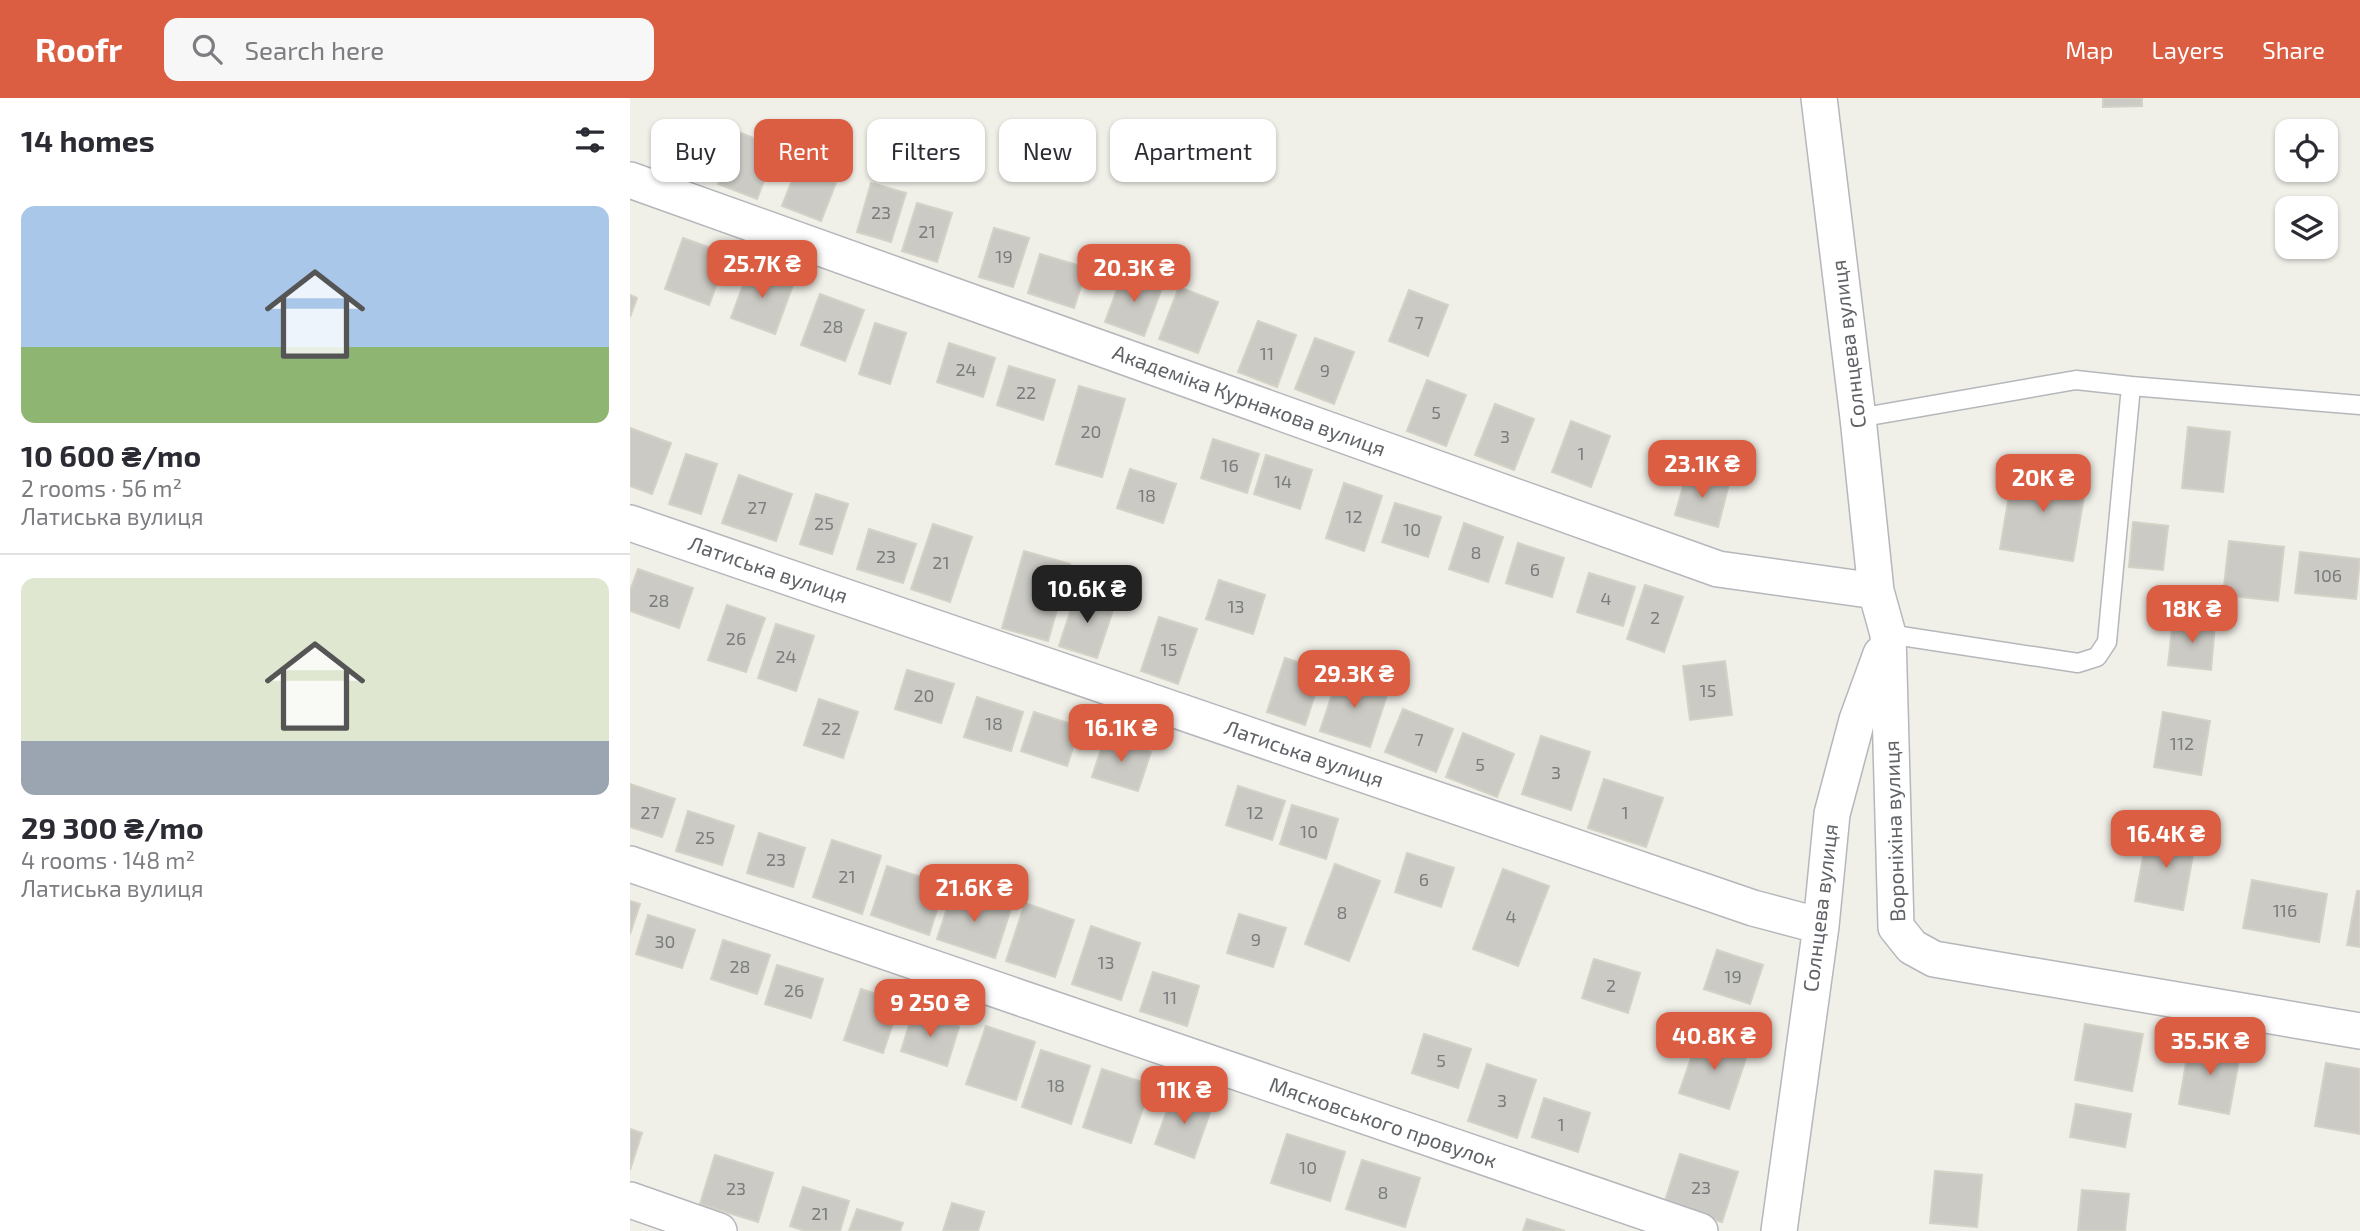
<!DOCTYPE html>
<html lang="en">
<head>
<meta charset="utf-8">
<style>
  :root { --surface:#fff; --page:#f7f7f7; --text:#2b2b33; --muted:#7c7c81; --line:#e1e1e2; --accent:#db5d42 }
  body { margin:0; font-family:"Exo 2",sans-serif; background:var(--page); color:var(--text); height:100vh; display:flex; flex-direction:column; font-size:26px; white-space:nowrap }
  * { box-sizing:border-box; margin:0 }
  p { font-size:23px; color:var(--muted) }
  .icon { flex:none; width:38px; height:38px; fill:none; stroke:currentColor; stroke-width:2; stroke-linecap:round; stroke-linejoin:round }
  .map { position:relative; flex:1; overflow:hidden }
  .panel { display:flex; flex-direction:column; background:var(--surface); width:630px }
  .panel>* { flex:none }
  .top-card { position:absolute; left:21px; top:21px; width:665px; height:63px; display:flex; gap:14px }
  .fabs { position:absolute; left:1645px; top:21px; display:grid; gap:14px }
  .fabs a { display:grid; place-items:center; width:63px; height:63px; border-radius:14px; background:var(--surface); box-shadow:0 2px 5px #0004; font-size:35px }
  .price { position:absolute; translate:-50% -60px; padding:0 16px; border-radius:14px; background:var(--accent); color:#fff; font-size:23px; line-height:46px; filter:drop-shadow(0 2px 4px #0008) }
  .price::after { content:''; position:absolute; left:50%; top:42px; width:21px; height:16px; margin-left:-10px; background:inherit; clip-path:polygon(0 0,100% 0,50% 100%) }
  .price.on { background:#222; color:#fff }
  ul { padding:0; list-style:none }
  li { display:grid; align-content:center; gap:14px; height:371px; padding:0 21px }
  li+li { border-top:2px solid var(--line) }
  li span { display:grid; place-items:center; height:217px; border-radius:14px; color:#555 }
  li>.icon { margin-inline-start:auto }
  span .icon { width:126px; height:126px; fill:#fffc; stroke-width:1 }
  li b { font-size:30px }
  h2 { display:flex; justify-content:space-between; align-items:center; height:84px; padding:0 21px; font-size:30px }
  .tag { padding:0 24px; border-radius:14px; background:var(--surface); box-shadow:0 2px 5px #0004; font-size:24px; line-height:63px }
  .tag.on { background:var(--accent); color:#fff }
  header { display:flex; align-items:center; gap:42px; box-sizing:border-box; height:98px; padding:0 35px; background:var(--accent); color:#fff }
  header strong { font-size:33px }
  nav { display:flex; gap:38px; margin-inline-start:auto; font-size:24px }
  .search { width:490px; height:63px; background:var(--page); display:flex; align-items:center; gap:18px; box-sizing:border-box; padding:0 24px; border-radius:14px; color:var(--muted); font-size:26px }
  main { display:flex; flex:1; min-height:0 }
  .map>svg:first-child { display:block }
  .building { fill:#cbcac4; stroke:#d4d1c6; stroke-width:2 }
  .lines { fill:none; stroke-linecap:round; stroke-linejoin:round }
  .service-casing { stroke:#b5b7bb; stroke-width:21 }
  .minor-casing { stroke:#b5b7bb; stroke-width:38 }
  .service { stroke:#fff; stroke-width:18 }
  .minor { stroke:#fff; stroke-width:35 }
  .labels { text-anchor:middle; stroke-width:5; stroke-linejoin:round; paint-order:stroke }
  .number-label { font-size:18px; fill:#7a7c7e }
  .street-label { font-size:21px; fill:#5f6266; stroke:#fff }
</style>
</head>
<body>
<header>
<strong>Roofr</strong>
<div class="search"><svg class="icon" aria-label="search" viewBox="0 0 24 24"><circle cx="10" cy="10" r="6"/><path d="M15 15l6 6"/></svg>Search here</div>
<nav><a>Map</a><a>Layers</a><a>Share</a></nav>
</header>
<main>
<section class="panel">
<h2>14 homes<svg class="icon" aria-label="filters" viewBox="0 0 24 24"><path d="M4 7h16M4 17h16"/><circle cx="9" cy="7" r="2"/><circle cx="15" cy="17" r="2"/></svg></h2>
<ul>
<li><span style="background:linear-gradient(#a9c7e8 65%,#8fb573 0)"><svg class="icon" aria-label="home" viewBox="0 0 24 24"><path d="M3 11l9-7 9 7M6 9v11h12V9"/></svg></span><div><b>10 600 ₴/mo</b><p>2 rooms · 56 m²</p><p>Латиська вулиця</p></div></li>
<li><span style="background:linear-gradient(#dfe7d0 75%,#9aa5b1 0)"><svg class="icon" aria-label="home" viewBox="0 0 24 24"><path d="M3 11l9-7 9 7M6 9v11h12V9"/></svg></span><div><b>29 300 ₴/mo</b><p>4 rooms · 148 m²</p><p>Латиська вулиця</p></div></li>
</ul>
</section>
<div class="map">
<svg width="1730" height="1133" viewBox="0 0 1730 1133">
  <rect width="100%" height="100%" fill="#f0efe8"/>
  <path class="building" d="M1473 0H1512V8L1473 9Z
    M108 34 147 49 127 101 88 86Z
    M172 57 211 72 191 123 152 108Z
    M241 85 276 95 261 144 227 134Z
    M287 105 322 115 307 164 272 153Z
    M364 130 399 140 383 189 349 179Z
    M53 140 98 156 79 207 35 191Z
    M410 156 457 170 444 210 398 195Z
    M120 168 164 184 145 236 101 220Z
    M494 173 533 187 514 238 475 224Z
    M549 189 588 204 568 255 529 241Z
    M779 192 818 207 798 258 759 243Z
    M190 196 234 212 215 263 171 247Z
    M0 197 7 200 0 219Z
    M628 223 666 237 647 289 608 274Z
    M245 225 276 235 260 286 229 276Z
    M685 240 724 254 704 306 665 291Z
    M319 245 365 260 353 299 307 284Z
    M379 268 425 282 413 322 367 307Z
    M797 282 836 297 816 348 777 333Z
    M449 288 495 301 472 379 426 366Z
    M865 306 904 321 884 372 845 357Z
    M941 323 980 338 961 389 922 374Z
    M1558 329 1600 334 1593 394 1552 390Z
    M0 330 41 345 22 396 0 388Z
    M583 341 629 356 617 395 571 380Z
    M56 356 87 366 71 416 39 406Z
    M636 357 682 372 670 411 624 396Z
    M1384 368 1457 381 1443 463 1370 451Z
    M500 371 546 386 533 425 487 410Z
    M1057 374 1099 386 1088 429 1045 417Z
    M109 377 162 396 146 443 92 425Z
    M714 385 752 398 734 453 696 440Z
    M186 396 218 406 202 456 170 446Z
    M765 405 811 419 798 459 752 444Z
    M1503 424 1538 428 1533 472 1499 469Z
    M834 425 873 439 858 484 819 471Z
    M303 426 342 439 320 504 281 491Z
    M239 431 286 446 273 485 227 471Z
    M1599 443 1654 449 1648 503 1593 497Z
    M888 445 934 460 922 499 876 485Z
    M394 453 440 466 418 543 372 530Z
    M1670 454 1730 461 1726 501 1665 495Z
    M8 471 63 490 49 530 0 513V493Z
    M959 475 1005 489 993 528 947 514Z
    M589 482 635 497 623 536 576 521Z
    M1015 487 1053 499 1034 554 997 541Z
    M447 493 485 506 467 560 429 548Z
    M97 507 135 520 116 574 78 562Z
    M529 519 567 531 548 586 511 573Z
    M1543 522 1585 527 1581 572 1538 567Z
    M146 526 184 538 166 593 128 580Z
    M655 560 693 572 675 627 637 614Z
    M1095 563 1102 617 1060 622 1053 568Z
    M277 572 324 586 311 625 265 611Z
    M709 575 759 591 740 649 690 633Z
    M347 599 393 614 381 653 334 639Z
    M189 601 228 614 213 660 174 647Z
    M773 611 823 631 806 674 755 654Z
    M404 614 450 629 437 668 391 653Z
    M1533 614 1580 623 1571 677 1524 669Z
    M833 635 884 656 867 699 816 679Z
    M911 638 960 654 941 712 892 696Z
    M475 639 521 654 508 693 462 679Z
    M974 681 1033 700 1016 749 958 730Z
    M0 686 45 701 32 739 0 729Z
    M608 688 655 703 642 742 596 727Z
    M662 707 708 721 696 761 650 746Z
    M58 713 104 728 92 767 46 753Z
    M1518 731 1566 740 1553 812 1505 803Z
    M129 735 175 750 163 789 117 775Z
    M202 742 251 758 232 816 183 799Z
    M777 755 824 770 811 809 765 794Z
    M705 766 750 783 719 863 675 846Z
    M257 768 315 787 299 837 241 817Z
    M873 771 919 788 888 868 843 851Z
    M1622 782 1697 796 1689 844 1613 830Z
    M323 792 381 811 365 860 307 841Z
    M1727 793H1730V849L1717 847Z
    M0 803 10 806 0 836Z
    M395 805 444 822 425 879 376 863Z
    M609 816 656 830 643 869 597 855Z
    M18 817 65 832 52 870 6 856Z
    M461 828 510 845 491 902 442 886Z
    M93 842 140 857 127 896 81 881Z
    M1087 852 1133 867 1120 906 1074 891Z
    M964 861 1010 875 998 915 952 900Z
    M147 867 193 881 181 920 135 906Z
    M523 874 569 888 557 928 510 913Z
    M231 891 270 904 253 955 214 942Z
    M283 914 329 929 317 968 271 953Z
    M1455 926 1513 936 1502 993 1445 982Z
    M356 928 405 944 386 1002 336 986Z
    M794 936 841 951 828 990 782 975Z
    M1069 937 1118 954 1099 1011 1049 995Z
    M1560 942 1611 951 1599 1016 1549 1006Z
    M411 952 460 968 441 1026 392 1009Z
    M1696 965 1730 971V1036L1685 1028Z
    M857 966 906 982 887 1040 838 1023Z
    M472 971 521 987 501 1045 453 1029Z
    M543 996 582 1009 564 1060 525 1046Z
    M914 1000 960 1015 948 1054 902 1039Z
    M1446 1006 1501 1016 1495 1049 1440 1039Z
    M0 1031 12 1035 0 1072Z
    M657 1036 715 1054 700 1103 641 1085Z
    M1050 1056 1108 1074 1092 1124 1034 1106Z
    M85 1057 143 1075 128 1124 70 1106Z
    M732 1062 790 1080 775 1129 716 1111Z
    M1305 1073 1352 1077 1347 1129 1300 1125Z
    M173 1089 219 1103 210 1133H175L160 1128Z
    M1452 1092 1499 1096 1495 1133H1448Z
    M322 1105 354 1114 348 1133H313Z
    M227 1111 273 1125 270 1133H219Z
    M897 1121 935 1133H893Z"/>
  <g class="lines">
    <defs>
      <path id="service" d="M1501 288 1730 307
        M1228 320 1446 282 1501 288 1477 544 1467 559 1448 565 1258 536"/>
      <path id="minor" d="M1189 0 1228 320 1246 493 1258 536 1266 829 1282 849 1304 861 1730 933
        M0 82 1088 471 1246 493
        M0 425 1123 810 1191 828
        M0 766 1070 1133
        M0 1102 89 1133
        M1149 1133 1191 828 1202 716 1227 622 1251 556"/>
    </defs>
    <use href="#service" class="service-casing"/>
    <use href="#minor" class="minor-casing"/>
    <use href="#service" class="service"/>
    <use href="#minor" class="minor"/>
  </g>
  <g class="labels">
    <g class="number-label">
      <text x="251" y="121">23</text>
      <text x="297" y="140">21</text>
      <text x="374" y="165">19</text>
      <text x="789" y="231">7</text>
      <text x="203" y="235">28</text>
      <text x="637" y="262">11</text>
      <text x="336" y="278">24</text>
      <text x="695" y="279">9</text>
      <text x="396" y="301">22</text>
      <text x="806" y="321">5</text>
      <text x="461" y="340">20</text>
      <text x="875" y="345">3</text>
      <text x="951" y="362">1</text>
      <text x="600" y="374">16</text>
      <text x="653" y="390">14</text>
      <text x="517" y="404">18</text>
      <text x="127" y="416">27</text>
      <text x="724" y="425">12</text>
      <text x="194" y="432">25</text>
      <text x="782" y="438">10</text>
      <text x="846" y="461">8</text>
      <text x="256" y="465">23</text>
      <text x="311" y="471">21</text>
      <text x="905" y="478">6</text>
      <text x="1698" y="484">106</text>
      <text x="976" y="507">4</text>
      <text x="29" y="509">28</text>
      <text x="606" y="515">13</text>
      <text x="1025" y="526">2</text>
      <text x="106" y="547">26</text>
      <text x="539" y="558">15</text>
      <text x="156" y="565">24</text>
      <text x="1078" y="599">15</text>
      <text x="294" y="604">20</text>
      <text x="364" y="632">18</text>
      <text x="201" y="637">22</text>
      <text x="789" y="648">7</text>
      <text x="1552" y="652">112</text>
      <text x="850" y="673">5</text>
      <text x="926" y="681">3</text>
      <text x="20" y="721">27</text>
      <text x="625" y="721">12</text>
      <text x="995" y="721">1</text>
      <text x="679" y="740">10</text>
      <text x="75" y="746">25</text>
      <text x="146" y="768">23</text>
      <text x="217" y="785">21</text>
      <text x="794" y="788">6</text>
      <text x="1655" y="819">116</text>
      <text x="712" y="821">8</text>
      <text x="881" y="825">4</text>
      <text x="626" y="848">9</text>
      <text x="35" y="850">30</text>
      <text x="476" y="871">13</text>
      <text x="110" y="875">28</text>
      <text x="1103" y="885">19</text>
      <text x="981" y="894">2</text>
      <text x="164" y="899">26</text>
      <text x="540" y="906">11</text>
      <text x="811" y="969">5</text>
      <text x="426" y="994">18</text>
      <text x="872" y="1009">3</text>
      <text x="931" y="1033">1</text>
      <text x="678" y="1076">10</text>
      <text x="1071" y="1096">23</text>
      <text x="106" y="1097">23</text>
      <text x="753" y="1101">8</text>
      <text x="190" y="1122">21</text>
    </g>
    <g class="street-label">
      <text transform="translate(1219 246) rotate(-97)" y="7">Солнцева вулиця</text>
      <text transform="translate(619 303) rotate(20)" y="7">Академіка Курнакова вулиця</text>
      <text transform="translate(138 472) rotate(19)" y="7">Латиська вулиця</text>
      <text transform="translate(674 656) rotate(19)" y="7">Латиська вулиця</text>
      <text transform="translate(1265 733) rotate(-92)" y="7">Вороніхіна вулиця</text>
      <text transform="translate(1191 810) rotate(-83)" y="7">Солнцева вулиця</text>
      <text transform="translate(753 1025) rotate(19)" y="7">Мясковського провулок</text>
    </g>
  </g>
</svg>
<div class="fabs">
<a><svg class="icon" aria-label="locate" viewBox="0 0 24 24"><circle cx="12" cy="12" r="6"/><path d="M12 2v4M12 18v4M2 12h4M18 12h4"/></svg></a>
<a><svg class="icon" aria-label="layers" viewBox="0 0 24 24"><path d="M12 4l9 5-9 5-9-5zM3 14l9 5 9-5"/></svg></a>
</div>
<b class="price" style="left:132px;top:202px">25.7K ₴</b>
<b class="price" style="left:504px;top:206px">20.3K ₴</b>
<b class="price" style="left:1072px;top:402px">23.1K ₴</b>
<b class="price" style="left:1413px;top:416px">20K ₴</b>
<b class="price on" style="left:457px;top:527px">10.6K ₴</b>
<b class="price" style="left:1562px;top:547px">18K ₴</b>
<b class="price" style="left:724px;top:612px">29.3K ₴</b>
<b class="price" style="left:491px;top:666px">16.1K ₴</b>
<b class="price" style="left:1536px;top:772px">16.4K ₴</b>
<b class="price" style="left:344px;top:826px">21.6K ₴</b>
<b class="price" style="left:300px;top:941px">9 250 ₴</b>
<b class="price" style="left:1084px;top:974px">40.8K ₴</b>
<b class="price" style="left:1580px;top:979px">35.5K ₴</b>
<b class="price" style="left:554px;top:1028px">11K ₴</b>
<div class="top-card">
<a class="tag">Buy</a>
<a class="tag on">Rent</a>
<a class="tag">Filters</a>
<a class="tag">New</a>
<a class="tag">Apartment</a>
</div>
</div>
</main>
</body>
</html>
